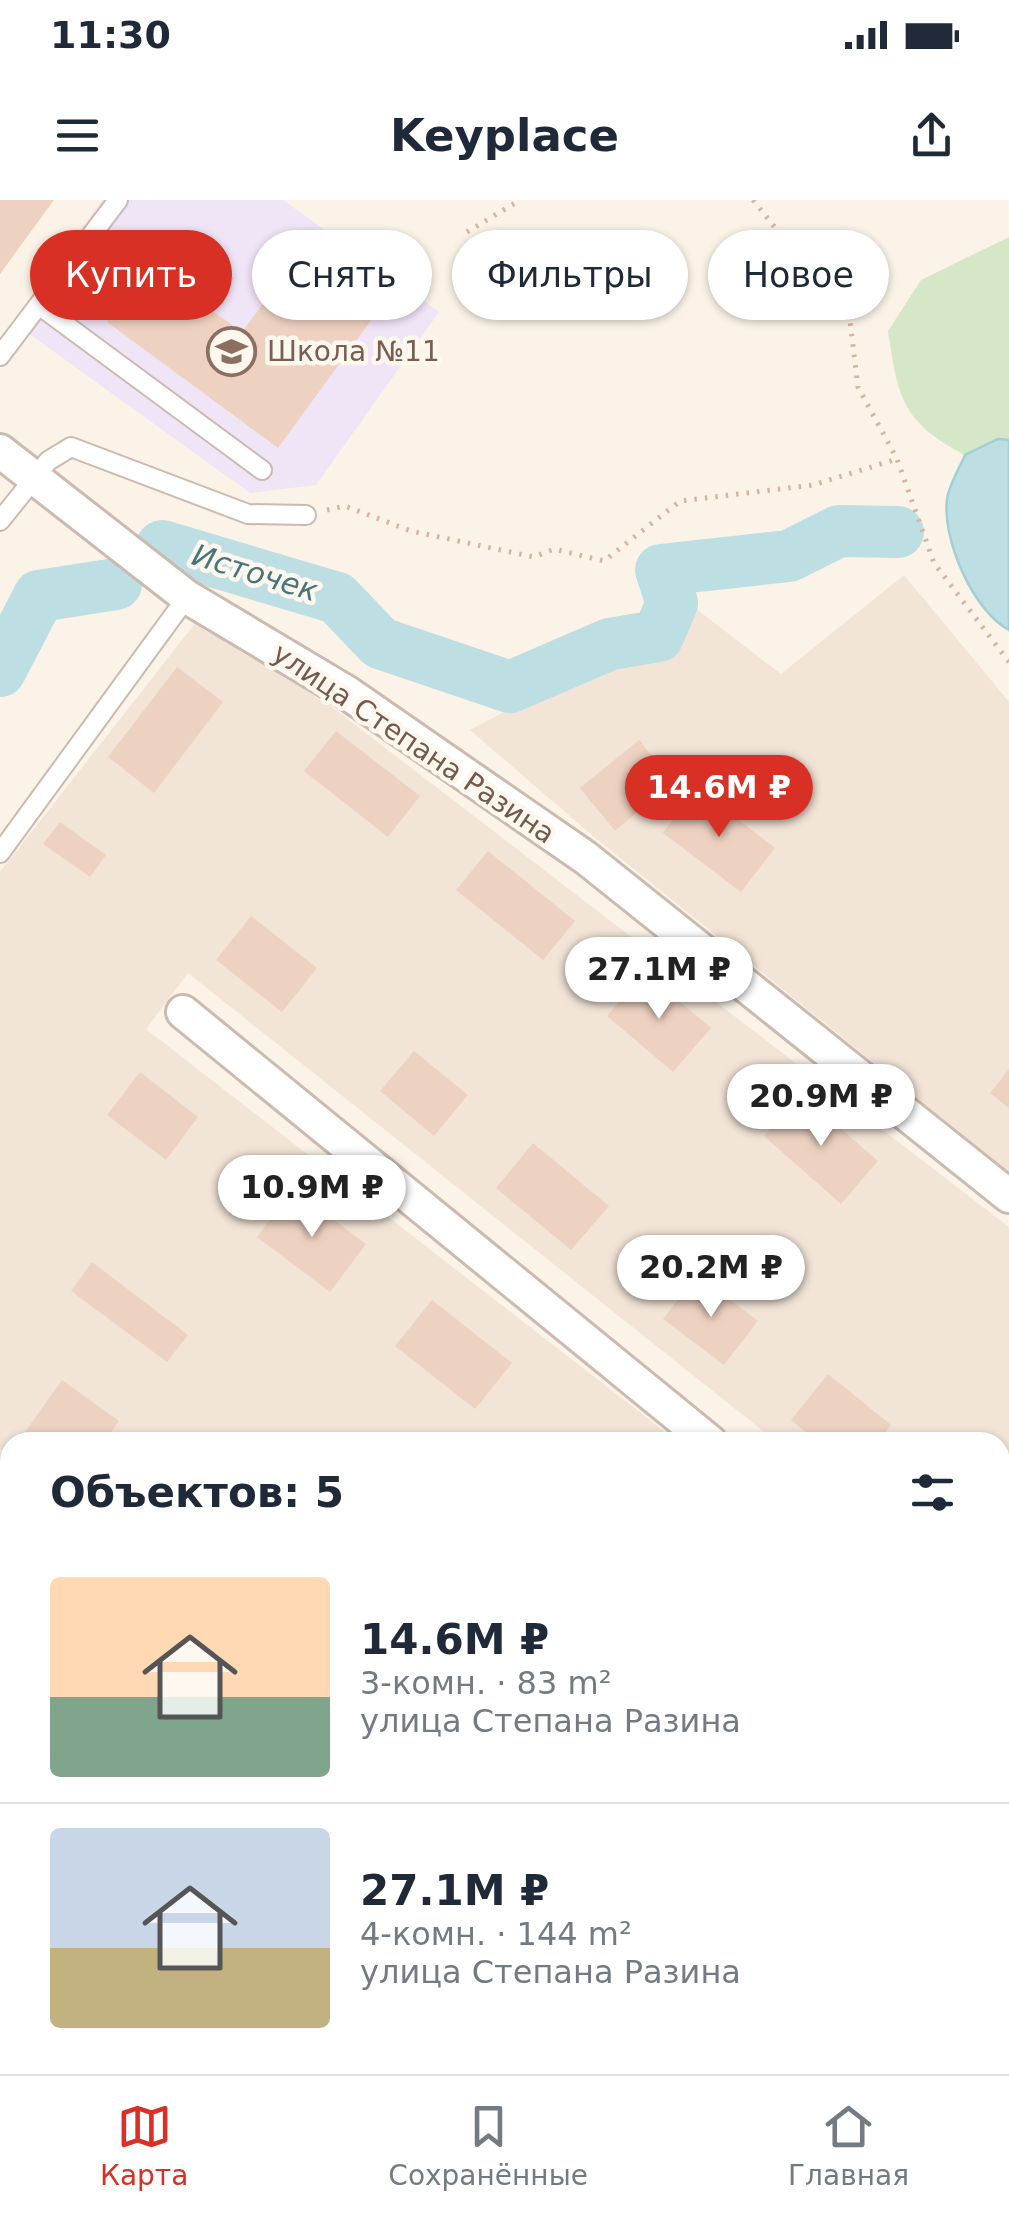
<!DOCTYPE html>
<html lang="ru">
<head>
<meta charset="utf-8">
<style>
  :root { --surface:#fff; --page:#f2f2f3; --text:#1f2937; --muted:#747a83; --line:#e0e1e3; --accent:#d93025 }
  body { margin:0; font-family:"DejaVu Sans",sans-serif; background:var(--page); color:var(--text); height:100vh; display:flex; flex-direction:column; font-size:38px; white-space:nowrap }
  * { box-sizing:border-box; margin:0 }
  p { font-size:32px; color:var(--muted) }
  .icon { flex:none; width:55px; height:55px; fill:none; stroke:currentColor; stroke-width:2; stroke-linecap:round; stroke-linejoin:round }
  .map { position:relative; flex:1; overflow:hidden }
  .drawer { position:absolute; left:0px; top:1232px; width:1010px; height:642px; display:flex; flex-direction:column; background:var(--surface); border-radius:30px 30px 0 0; box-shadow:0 2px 8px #0004 }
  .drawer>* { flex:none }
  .guide { position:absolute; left:30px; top:30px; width:950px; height:90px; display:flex; gap:20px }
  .price { position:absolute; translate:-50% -85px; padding:0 22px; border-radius:35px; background:#fff; color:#222; font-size:32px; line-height:65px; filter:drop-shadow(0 2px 5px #0008) }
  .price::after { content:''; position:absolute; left:50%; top:60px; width:30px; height:22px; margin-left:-15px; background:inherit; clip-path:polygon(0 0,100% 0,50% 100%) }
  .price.current { background:var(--accent); color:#fff }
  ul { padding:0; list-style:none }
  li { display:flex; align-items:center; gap:30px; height:250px; padding:0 50px }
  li+li { border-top:2px solid var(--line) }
  li span { display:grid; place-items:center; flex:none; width:280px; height:200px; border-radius:10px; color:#555 }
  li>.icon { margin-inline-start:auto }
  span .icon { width:120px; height:120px; fill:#fffc; stroke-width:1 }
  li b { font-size:42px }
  h2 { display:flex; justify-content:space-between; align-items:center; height:120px; padding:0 50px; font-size:42px }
  .chip { padding:0 35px; border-radius:45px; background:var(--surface); box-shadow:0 2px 8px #0004; font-size:35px; line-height:90px }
  .chip.current { background:var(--accent); color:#fff }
  .status { display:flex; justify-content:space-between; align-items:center; height:70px; padding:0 50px; background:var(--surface); direction:ltr }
  .status svg { height:28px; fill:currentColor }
  header { display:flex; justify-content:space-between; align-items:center; height:130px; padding:0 50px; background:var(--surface); font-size:45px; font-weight:600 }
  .dock { display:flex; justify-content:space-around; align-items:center; height:140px; border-top:2px solid var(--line); background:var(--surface); font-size:28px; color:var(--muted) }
  .dock a { display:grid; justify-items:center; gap:5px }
  .dock .current { color:var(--accent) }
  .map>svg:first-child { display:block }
  .residential { fill:#f2e4d7 }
  .education { fill:#f0e4f7 }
  .green { fill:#d5e7c7 }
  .water { fill:#bddfe3; stroke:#a5ced4; stroke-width:2.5 }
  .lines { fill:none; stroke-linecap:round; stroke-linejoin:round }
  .river { stroke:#bddfe3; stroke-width:52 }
  .building { fill:#eed2c1 }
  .lane-casing { stroke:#ccbaae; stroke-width:22 }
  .street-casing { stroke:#ccbaae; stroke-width:38 }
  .path { stroke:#d3b5a4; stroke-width:5; stroke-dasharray:2.5 8; stroke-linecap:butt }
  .lane { stroke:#fff; stroke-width:18 }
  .street { stroke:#fff; stroke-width:32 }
  .labels { text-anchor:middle; stroke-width:9; stroke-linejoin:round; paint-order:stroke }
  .education-label { font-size:28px; fill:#785e54; stroke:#fef7ee; text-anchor:start }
  .street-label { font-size:28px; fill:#735a4e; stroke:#fef7ee }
  .water-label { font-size:30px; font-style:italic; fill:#46767d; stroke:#fef7ee }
</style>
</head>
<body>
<div class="status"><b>11:30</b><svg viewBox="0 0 49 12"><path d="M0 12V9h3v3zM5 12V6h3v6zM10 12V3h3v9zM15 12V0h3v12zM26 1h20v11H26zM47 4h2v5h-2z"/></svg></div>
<header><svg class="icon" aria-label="menu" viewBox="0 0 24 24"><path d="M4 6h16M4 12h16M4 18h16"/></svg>Keyplace<svg class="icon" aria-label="share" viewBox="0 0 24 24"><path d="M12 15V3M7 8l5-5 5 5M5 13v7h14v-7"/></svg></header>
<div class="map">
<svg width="1009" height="1874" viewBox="0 0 1009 1874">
  <rect width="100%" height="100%" fill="#fbf3e8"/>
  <path class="residential" d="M904 375 1009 502V972L593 636 470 530 607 458 662 447 695 408 781 474Z
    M197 421 328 504 1009 1027V1428L1000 1421V1242H777L188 773 146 829 678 1242H10V1257L0 1248V672Z
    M0 1341 10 1349V1863L0 1854Z
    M1000 1493 1009 1500V1874H711L700 1865H1000Z
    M265 1865H632L642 1874H258Z"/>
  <path class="education" d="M102 0H283L439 112 316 285 250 293 14 123Z"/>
  <path class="green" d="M1009 37V240L997 239 965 255C902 222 898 198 888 131L921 80Z"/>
  <path class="water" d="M998 239 1009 240V430C973 411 942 339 947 299 949 285 959 269 965 255Z"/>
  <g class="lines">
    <path class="river" d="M162 346 337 398 380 443 510 487 610 444 658 436 672 403 661 370 789 356 839 331 898 332
      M0 471 39 396 116 384"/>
  </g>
  <path class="building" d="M0 0H54L0 74Z
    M172 32 234 78 211 110 242 132 306 45 344 73 351 64 391 93 278 248 107 122Z
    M177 467 223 502 154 593 108 557Z
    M336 531 420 596 388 637 304 571Z
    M639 540 673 582 615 631 580 588Z
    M697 588 775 648 741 692 663 633Z
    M60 622 106 655 90 677 43 644Z
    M488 651 575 721 543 760 456 690Z
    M251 716 317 768 282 812 216 760Z
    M644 772 711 828 673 872 607 816Z
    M414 851 468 895 434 936 380 891Z
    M1009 869V908L990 893Z
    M140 872 198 917 166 960 107 915Z
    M801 894 878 961 841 1004 764 936Z
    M533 943 609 1006 571 1050 496 988Z
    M293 989 366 1044 330 1092 257 1037Z
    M92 1062 188 1135 167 1162 71 1091Z
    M697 1075 758 1121 724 1165 663 1119Z
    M432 1100 512 1163 475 1209 395 1146Z
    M828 1174 891 1225 878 1242H818L791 1220Z
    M62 1180 119 1221 104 1242H40L25 1232Z
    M1000 1314 1009 1322V1333L1000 1344Z
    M0 1391 10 1400V1475L0 1466Z
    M1000 1549 1009 1556V1591L1000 1602Z
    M512 1865H552L562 1874H504Z
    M781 1865H861L854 1874H792Z"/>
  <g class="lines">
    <defs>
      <path id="lane" d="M40 106 262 270
        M0 156 118 0
        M0 321 48 261 71 247 248 314 306 315
        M0 653 187 397"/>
      <path id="street" d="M0 251 187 397 346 492 586 658 1009 996
        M183 812 710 1242
        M0 1300 10 1309
        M1000 1465 1009 1471
        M672 1865 682 1874"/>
    </defs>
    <use href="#lane" class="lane-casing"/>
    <use href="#street" class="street-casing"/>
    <path class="path" d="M753 0 850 121 858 187 897 259 934 363 1009 462
      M467 32 520 0
      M327 310 345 306 411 331 534 357 554 349 604 361 680 301 813 285 897 259"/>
    <use href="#lane" class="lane"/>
    <use href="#street" class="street"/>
  </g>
  <defs>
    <symbol id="school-ring" viewBox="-11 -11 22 22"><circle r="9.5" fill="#fef7ee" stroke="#8d6e63" stroke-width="1.5"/><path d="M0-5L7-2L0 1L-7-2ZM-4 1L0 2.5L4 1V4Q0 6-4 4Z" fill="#8d6e63"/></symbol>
  </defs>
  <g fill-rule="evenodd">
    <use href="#school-ring" x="204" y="124" width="55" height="55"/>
  </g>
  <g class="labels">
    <g class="education-label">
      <text x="267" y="161">Школа №11</text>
    </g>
    <g class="street-label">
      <text transform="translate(414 543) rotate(34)" y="10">улица Степана Разина</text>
    </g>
    <g class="water-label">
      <text transform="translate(255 373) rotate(17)" y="10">Источек</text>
    </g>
  </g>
</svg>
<b class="price current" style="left:719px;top:640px">14.6M ₽</b>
<b class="price" style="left:659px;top:822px">27.1M ₽</b>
<b class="price" style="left:821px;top:949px">20.9M ₽</b>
<b class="price" style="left:312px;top:1040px">10.9M ₽</b>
<b class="price" style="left:711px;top:1120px">20.2M ₽</b>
<div class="guide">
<a class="chip current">Купить</a>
<a class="chip">Снять</a>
<a class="chip">Фильтры</a>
<a class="chip">Новое</a>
</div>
<section class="drawer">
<h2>Объектов: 5<svg class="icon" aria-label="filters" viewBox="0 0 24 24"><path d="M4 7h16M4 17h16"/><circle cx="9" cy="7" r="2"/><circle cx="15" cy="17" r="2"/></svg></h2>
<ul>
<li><span style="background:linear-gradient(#ffd9b3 60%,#7fa58c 0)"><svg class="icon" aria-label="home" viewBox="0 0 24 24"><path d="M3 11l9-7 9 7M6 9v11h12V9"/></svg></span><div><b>14.6M ₽</b><p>3-комн. · 83 m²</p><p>улица Степана Разина</p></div></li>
<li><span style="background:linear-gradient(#c9d6e8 60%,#c2b280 0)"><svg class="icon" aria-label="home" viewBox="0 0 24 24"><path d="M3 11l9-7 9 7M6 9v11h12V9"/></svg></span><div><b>27.1M ₽</b><p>4-комн. · 144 m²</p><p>улица Степана Разина</p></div></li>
</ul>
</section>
</div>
<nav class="dock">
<a class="current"><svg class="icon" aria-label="map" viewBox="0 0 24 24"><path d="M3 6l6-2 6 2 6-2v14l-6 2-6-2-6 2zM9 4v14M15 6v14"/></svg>Карта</a>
<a><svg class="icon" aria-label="saved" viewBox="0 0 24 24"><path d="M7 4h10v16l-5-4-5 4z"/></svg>Сохранённые</a>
<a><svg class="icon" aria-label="home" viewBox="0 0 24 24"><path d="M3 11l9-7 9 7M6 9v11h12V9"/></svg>Главная</a>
</nav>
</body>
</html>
